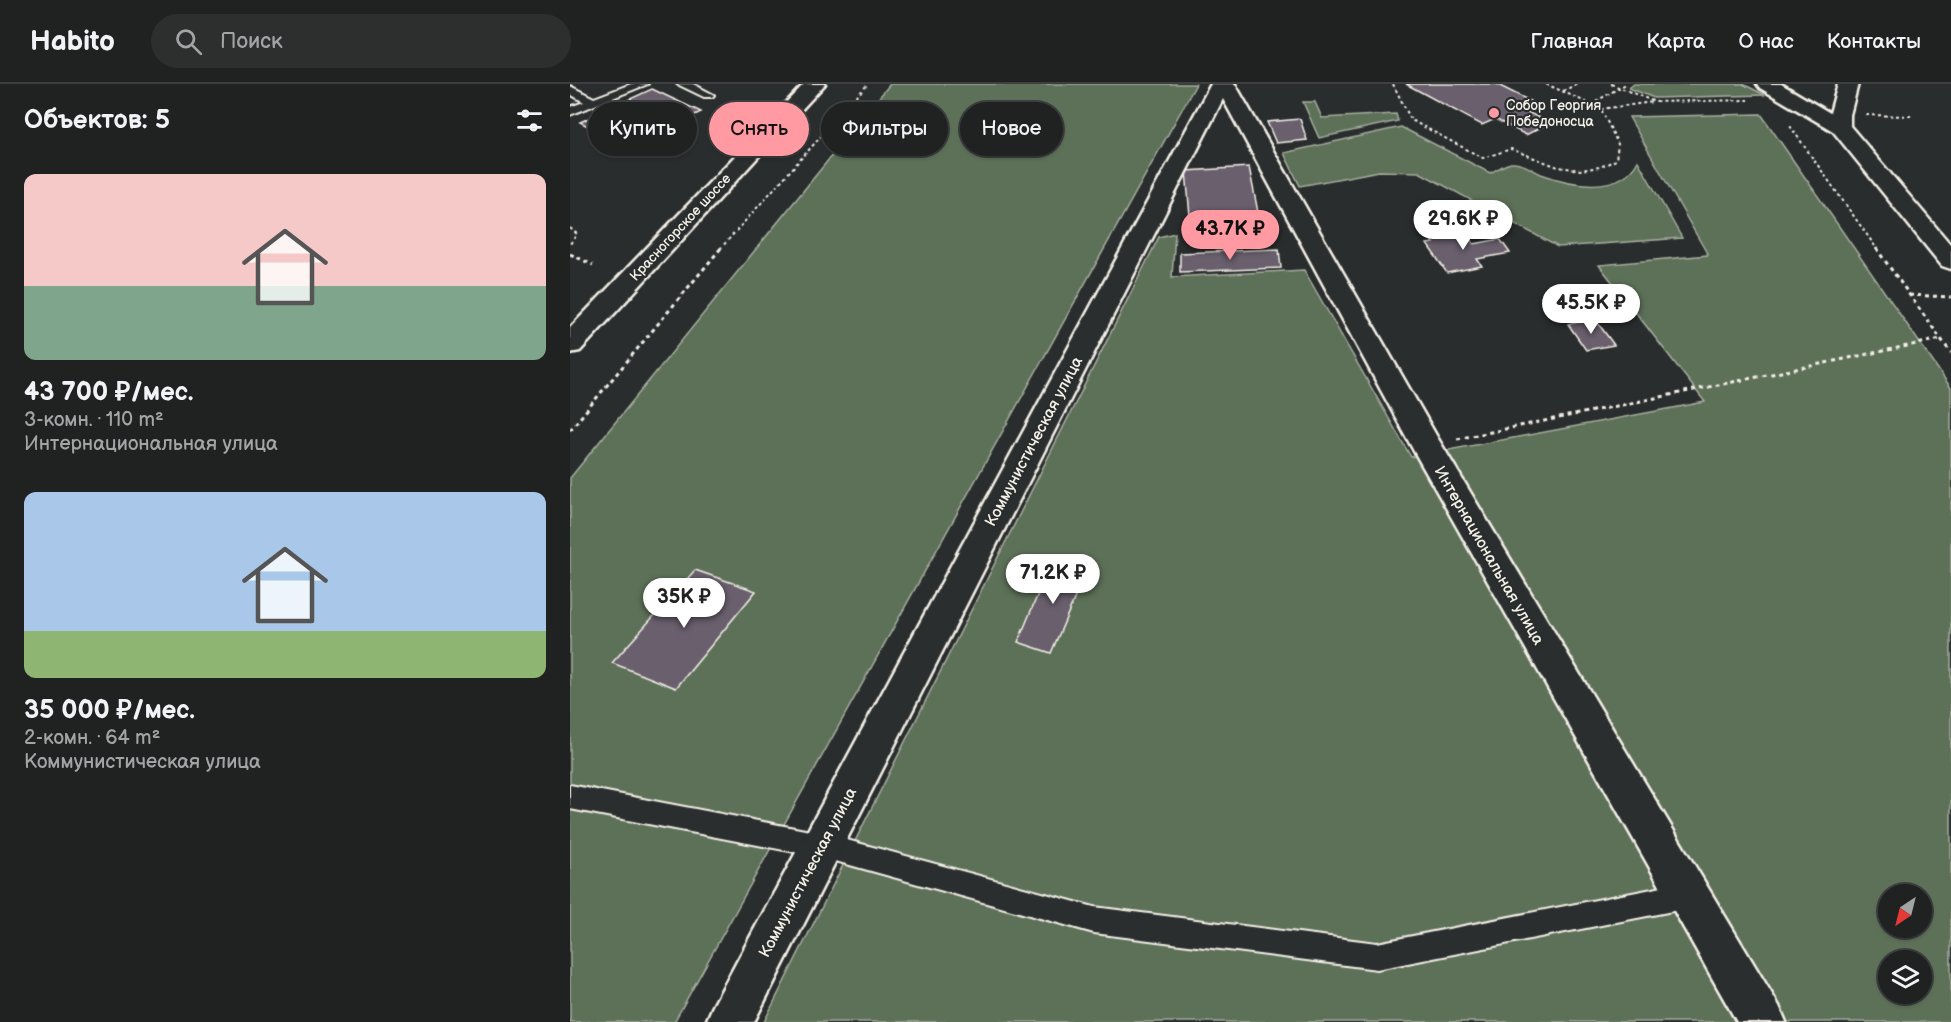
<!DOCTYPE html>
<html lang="ru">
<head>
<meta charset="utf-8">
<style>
  :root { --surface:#202222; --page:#2d2f2f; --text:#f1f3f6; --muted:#a2a4a5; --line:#3d3f40; --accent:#ff9aa2 }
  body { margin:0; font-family:"Balsamiq Sans",sans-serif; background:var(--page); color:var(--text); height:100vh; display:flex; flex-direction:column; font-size:22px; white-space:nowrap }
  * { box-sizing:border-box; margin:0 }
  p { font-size:20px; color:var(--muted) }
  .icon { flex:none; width:33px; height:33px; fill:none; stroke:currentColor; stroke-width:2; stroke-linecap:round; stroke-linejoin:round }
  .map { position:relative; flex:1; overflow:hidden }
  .side { display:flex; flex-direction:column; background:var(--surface); width:570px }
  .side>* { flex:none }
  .guide { position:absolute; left:18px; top:18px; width:570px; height:54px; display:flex; gap:12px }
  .needle { width:39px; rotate:215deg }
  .buttons { position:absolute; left:1308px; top:800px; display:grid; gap:12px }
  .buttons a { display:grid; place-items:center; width:54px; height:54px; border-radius:50%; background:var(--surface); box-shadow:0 2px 4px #0004,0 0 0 2px var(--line); font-size:30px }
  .price { position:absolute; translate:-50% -51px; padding:0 14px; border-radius:21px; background:#fff; color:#222; font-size:20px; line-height:39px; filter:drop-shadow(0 2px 3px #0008) }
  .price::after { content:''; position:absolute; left:50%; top:36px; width:18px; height:14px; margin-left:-9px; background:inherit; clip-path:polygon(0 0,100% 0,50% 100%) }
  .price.selected { background:var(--accent); color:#111 }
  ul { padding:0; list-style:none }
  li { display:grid; align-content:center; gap:12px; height:318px; padding:0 24px }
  li span { display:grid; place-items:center; height:186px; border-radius:12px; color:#555 }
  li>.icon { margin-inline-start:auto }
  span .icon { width:108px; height:108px; fill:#fffc; stroke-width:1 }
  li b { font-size:26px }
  h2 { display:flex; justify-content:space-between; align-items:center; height:72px; padding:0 24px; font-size:26px }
  .pill { padding:0 21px; border-radius:27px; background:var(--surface); box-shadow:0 2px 4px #0004,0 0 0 2px var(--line); font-size:21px; line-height:54px }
  .pill.selected { background:var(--accent); color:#111 }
  header { display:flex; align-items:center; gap:36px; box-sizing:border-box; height:84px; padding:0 30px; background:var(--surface); border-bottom:2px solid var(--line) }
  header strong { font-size:28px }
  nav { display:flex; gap:33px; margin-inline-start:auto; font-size:21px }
  .search { width:420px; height:54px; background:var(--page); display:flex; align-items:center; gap:15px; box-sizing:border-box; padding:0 21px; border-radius:33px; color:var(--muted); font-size:22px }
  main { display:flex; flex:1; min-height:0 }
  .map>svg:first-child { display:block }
  .green { fill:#5d6f59; stroke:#a8b0a0; stroke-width:1.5; fill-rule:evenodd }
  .building { fill:#695e6d; stroke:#f4f1e8; stroke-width:1.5 }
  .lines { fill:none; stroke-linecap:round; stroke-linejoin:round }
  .lane-casing { stroke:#f4f1e8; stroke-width:4 }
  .street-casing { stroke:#f4f1e8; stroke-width:5 }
  .secondary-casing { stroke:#f4f1e8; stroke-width:5 }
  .path-far1 { stroke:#f4f1e8; stroke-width:2; stroke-dasharray:3 3; stroke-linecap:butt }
  .path { stroke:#f4f1e8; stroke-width:3; stroke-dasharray:4 4; stroke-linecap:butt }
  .lane { fill:#2a2d2e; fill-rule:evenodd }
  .street { fill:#2a2d2e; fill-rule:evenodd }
  .secondary { fill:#2a2d2e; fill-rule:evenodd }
  .poi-dot { fill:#ff9aa2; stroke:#2a2d2e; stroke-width:2 }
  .labels { text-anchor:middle; stroke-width:4.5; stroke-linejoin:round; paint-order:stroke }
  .far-poi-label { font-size:14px; fill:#f4f1e8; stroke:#2a2d2e; text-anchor:start }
  .far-street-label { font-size:14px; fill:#f4f1e8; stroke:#2a2d2e }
  .street-label { font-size:16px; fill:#f4f1e8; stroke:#2a2d2e }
</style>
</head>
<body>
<header>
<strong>Habito</strong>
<div class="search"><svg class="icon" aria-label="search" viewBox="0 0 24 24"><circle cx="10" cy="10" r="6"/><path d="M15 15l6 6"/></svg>Поиск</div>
<nav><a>Главная</a><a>Карта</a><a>О нас</a><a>Контакты</a></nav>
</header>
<main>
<section class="side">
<h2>Объектов: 5<svg class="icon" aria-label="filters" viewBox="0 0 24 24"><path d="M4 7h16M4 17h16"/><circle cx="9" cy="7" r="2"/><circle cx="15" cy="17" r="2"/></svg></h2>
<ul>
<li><span style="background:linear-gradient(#f6c9c9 60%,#7fa58c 0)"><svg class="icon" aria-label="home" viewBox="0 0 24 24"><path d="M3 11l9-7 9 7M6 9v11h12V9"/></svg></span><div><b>43 700 ₽/мес.</b><p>3-комн. · 110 m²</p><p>Интернациональная улица</p></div></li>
<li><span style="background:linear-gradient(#a9c7e8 75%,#8fb573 0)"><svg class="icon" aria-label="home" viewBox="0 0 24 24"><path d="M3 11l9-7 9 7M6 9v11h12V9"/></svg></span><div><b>35 000 ₽/мес.</b><p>2-комн. · 64 m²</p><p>Коммунистическая улица</p></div></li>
</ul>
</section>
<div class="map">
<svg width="1381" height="938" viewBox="0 0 1381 938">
  <rect width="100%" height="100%" fill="#2a2d2e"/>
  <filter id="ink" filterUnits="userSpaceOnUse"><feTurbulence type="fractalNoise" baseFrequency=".0167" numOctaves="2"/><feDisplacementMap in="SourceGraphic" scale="12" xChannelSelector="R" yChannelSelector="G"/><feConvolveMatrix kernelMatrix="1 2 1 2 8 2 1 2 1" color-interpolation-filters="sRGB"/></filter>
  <g filter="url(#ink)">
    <path class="green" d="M320 0H626L104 938H0V394Z
      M1064 0H1173L1195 11 1084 14 1059 4Z
      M733 18H745L752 34 826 30 828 37 749 54Z
      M1191 30 1381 304V938H194L589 153 605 149 602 193 734 186 841 373 1135 318 1029 181 1138 171 1059 33ZM1318 810H1352V843H1318ZM1318 876H1352V909H1318Z
      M831 43 920 89C926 86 935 80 941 79 952 78 962 86 971 90 1001 101 1050 111 1068 77L1112 154 988 163 849 88 809 87 730 102 714 69Z"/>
    <path class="building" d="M836 0H926L960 17 948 23 979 39 956 51 925 35 912 41Z
      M82 5 131 28 58 63 10 38Z
      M730 35 737 56 706 59 697 38Z
      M679 83 688 128 620 132 616 87Z
      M894 147 904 160 930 155 940 169 907 175 912 182 877 189 857 160 863 159 860 153Z
      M709 165 711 184 610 188V169Z
      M1025 235 1044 261 1016 266 998 240Z
      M483 474 518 483 481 569 448 558Z
      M125 486 186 507 106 604 42 579Z"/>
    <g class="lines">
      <defs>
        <path id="lane" d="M61 0H78L0 31V23L14 18 0 10V2L24 14Z
          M107 0H123L144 11 142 13H134Z
          M0 701 251 749 524 823 807 859 1118 798 1127 802 1131 811 1127 820 1118 824 807 885 524 849 251 773 0 725Z"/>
        <path id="street" d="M641 0H665L867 353 1209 922 1216 938H1167L845 369 653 15 184 938H136L143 922Z"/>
        <path id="secondary" d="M234 0H255L10 267 0 269V244Z
          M1187 0H1211L1260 29 1268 0H1288L1280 31V42L1381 161V185L1372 182 1263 47 1190 4Z"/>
      </defs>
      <use href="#lane" class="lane-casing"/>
      <use href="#street" class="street-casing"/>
      <use href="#secondary" class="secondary-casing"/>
      <path class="path-far1" d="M823 0 841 36 913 74 941 65 988 83 1011 86 1030 83 1046 76 1048 60 1031 25
        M976 0 1031 25 1083 18
        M1041 0 1085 18 1178 16
        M993 7 1007 0
        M1021 20 1056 0
        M1296 31 1343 32
        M1220 42 1307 165
        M0 144 7 150 0 160
        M150 165 298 0"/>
      <path class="path" d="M1306 164 1381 269
        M0 170 23 181
        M1339 211 1381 213
        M0 346 151 164
        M887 355 1371 255"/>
      <use href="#lane" class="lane"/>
      <use href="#street" class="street"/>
      <use href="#secondary" class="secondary"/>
    </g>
  </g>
  <circle class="poi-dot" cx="924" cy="29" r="6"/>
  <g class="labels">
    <g class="far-poi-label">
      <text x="936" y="26">Собор Георгия<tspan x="936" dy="16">Победоносца</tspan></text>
    </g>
    <g class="far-street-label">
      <text transform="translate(110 143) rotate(-47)" y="5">Красногорское шоссе</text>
    </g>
    <g class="street-label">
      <text transform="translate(463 357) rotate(-62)" y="6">Коммунистическая улица</text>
      <text transform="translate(920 471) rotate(60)" y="6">Интернациональная улица</text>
      <text transform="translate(237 788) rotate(-62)" y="6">Коммунистическая улица</text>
    </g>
  </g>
</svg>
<div class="buttons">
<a><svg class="needle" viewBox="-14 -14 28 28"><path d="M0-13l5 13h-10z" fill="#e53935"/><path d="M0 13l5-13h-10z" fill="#a2a4a5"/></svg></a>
<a><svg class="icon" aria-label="layers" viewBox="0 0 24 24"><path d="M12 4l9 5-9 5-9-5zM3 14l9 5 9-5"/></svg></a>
</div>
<b class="price" style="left:893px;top:167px">29.6K ₽</b>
<b class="price selected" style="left:660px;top:177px">43.7K ₽</b>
<b class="price" style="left:1021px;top:251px">45.5K ₽</b>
<b class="price" style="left:483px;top:521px">71.2K ₽</b>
<b class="price" style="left:114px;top:545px">35K ₽</b>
<div class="guide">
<a class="pill">Купить</a>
<a class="pill selected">Снять</a>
<a class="pill">Фильтры</a>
<a class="pill">Новое</a>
</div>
</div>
</main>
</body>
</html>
